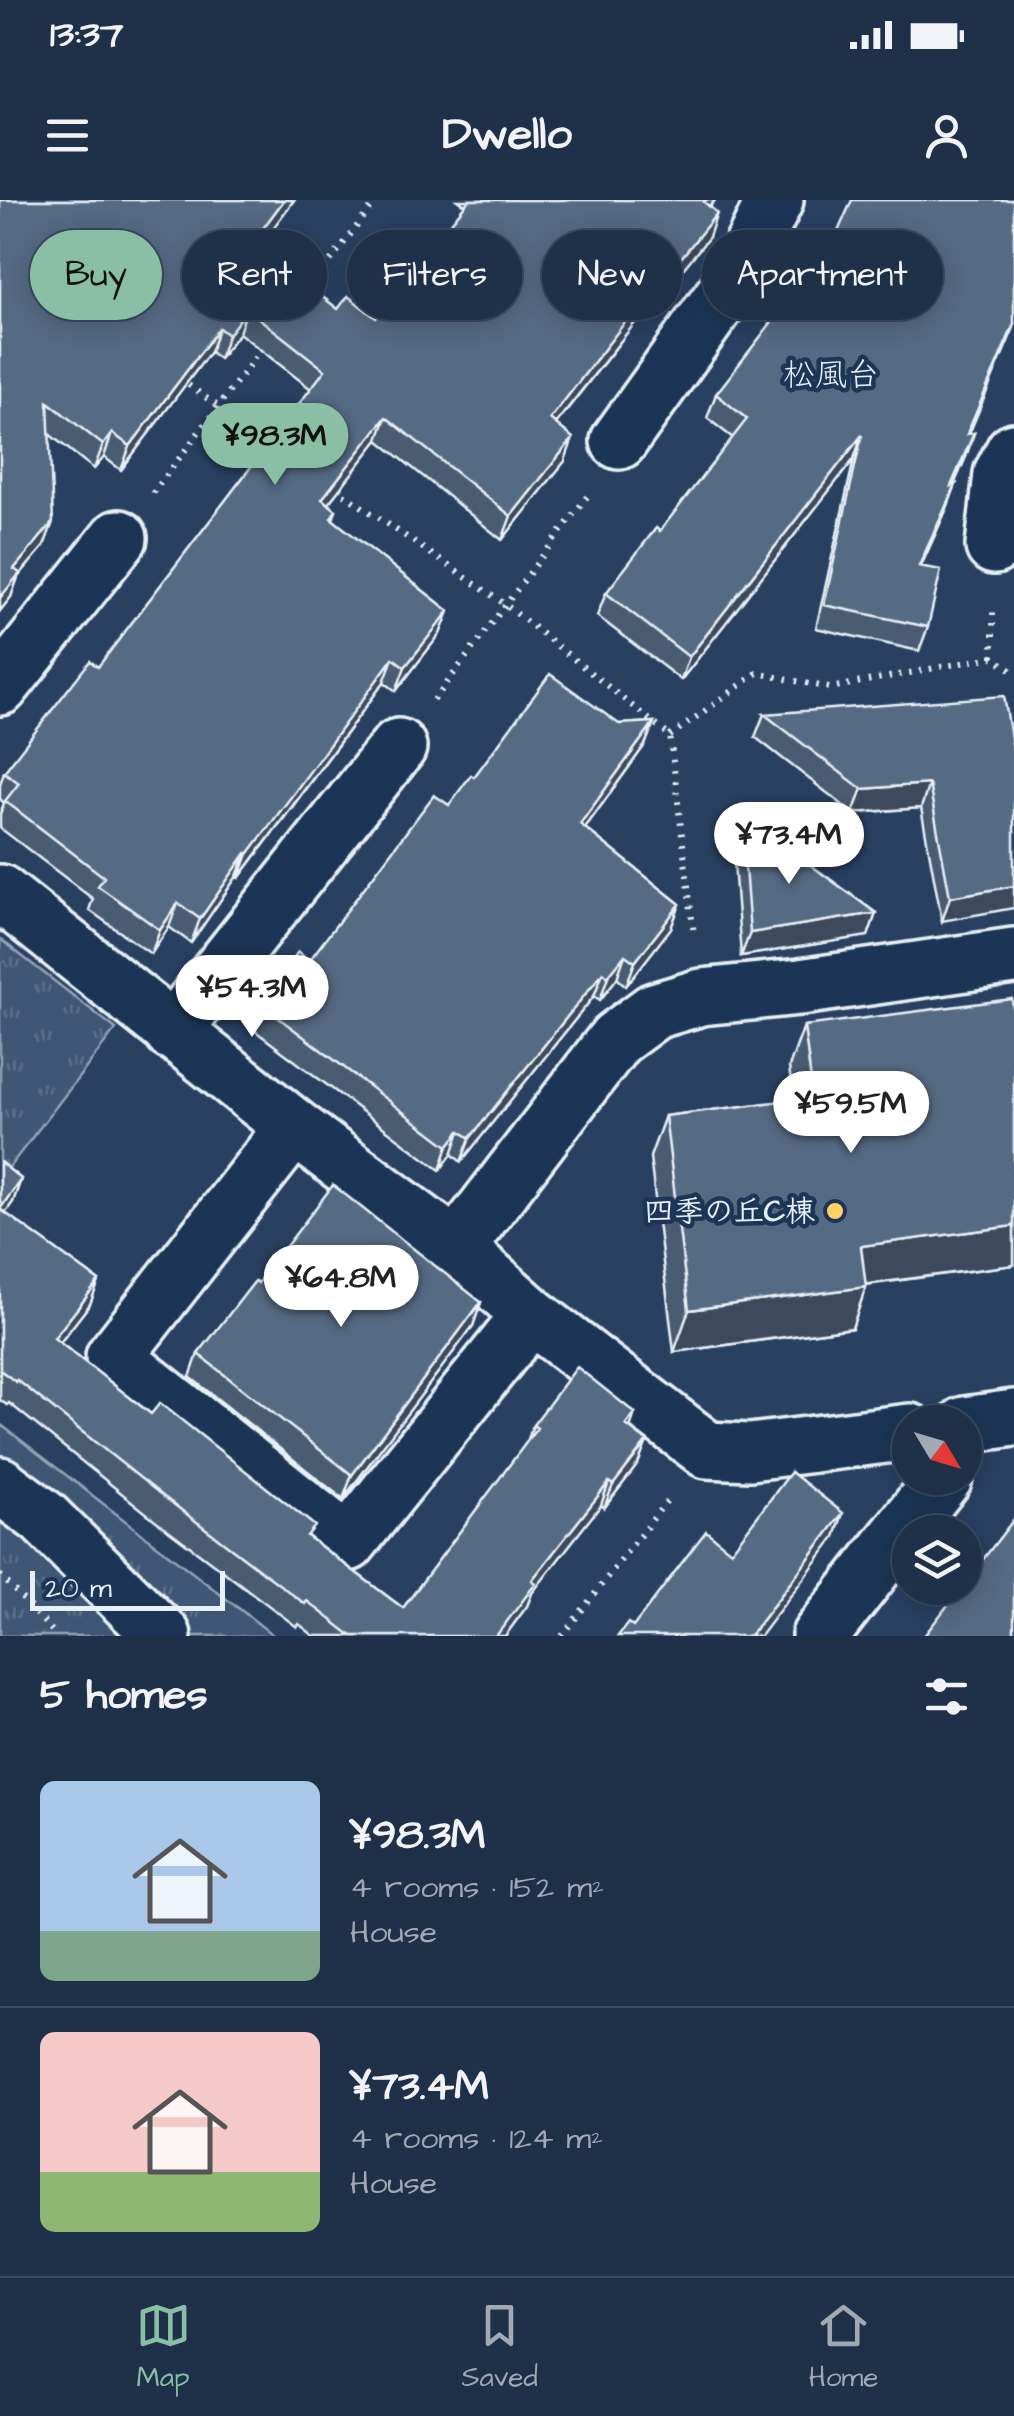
<!DOCTYPE html>
<html lang="en">
<head>
<meta charset="utf-8">
<style>
  :root { --surface:#1f3049; --page:#2c3c53; --text:#f1f3f6; --muted:#a1a9b4; --line:#3c4b61; --accent:#8abfa5 }
  body { margin:0; font-family:"Architects Daughter","Klee One",sans-serif; background:var(--page); color:var(--text); height:100vh; display:flex; flex-direction:column; font-size:38px; white-space:nowrap }
  * { box-sizing:border-box; margin:0 }
  p { font-size:32px; color:var(--muted) }
  .icon { flex:none; width:55px; height:55px; fill:none; stroke:currentColor; stroke-width:2; stroke-linecap:round; stroke-linejoin:round }
  .map { position:relative; height:1436px; overflow:hidden }
  .side { display:flex; flex-direction:column; background:var(--surface); flex:1 }
  .side>* { flex:none }
  .top-card { position:absolute; left:30px; top:30px; width:955px; height:90px; display:flex; gap:20px }
  .needle { width:65px; rotate:128deg }
  .controls { position:absolute; left:892px; top:1205px; display:grid; gap:20px }
  .controls a { display:grid; place-items:center; width:90px; height:90px; border-radius:50%; background:var(--surface); box-shadow:0 5px 25px #0003,0 0 0 2px var(--line); font-size:50px }
  .scale { position:absolute; left:30px; bottom:25px; width:195px; box-sizing:border-box; padding-left:10px; border:5px solid #e8f1f8; border-top:0; font-size:28px; line-height:35px; white-space:nowrap; color:#e8f1f8; -webkit-text-stroke:8px #1d3557; paint-order:stroke }
  .price { position:absolute; translate:-50% -85px; padding:0 22px; border-radius:35px; background:#fff; color:#222; font-size:32px; line-height:65px; filter:drop-shadow(0 2px 5px #0008) }
  .price::after { content:''; position:absolute; left:50%; top:60px; width:30px; height:22px; margin-left:-15px; background:inherit; clip-path:polygon(0 0,100% 0,50% 100%) }
  .price.current { background:var(--accent); color:#111 }
  ul { padding:0; list-style:none }
  li { display:flex; align-items:center; gap:30px; height:250px; padding:0 40px }
  li+li { border-top:2px solid var(--line) }
  li span { display:grid; place-items:center; flex:none; width:280px; height:200px; border-radius:15px; color:#555 }
  li>.icon { margin-inline-start:auto }
  span .icon { width:120px; height:120px; fill:#fffc; stroke-width:1 }
  li b { font-size:42px }
  h2 { display:flex; justify-content:space-between; align-items:center; height:120px; padding:0 40px; font-size:42px }
  .tag { padding:0 35px; border-radius:45px; background:var(--surface); box-shadow:0 5px 25px #0003,0 0 0 2px var(--line); font-size:35px; line-height:90px }
  .tag.current { background:var(--accent); color:#111 }
  .status { display:flex; justify-content:space-between; align-items:center; height:70px; padding:0 50px; background:var(--surface); direction:ltr }
  .status svg { height:28px; fill:currentColor }
  header { display:flex; justify-content:space-between; align-items:center; height:130px; padding:0 40px; background:var(--surface); font-size:45px; font-weight:800 }
  .tab-bar { display:flex; justify-content:space-around; align-items:center; height:140px; border-top:2px solid var(--line); background:var(--surface); font-size:28px; color:var(--muted) }
  .tab-bar a { display:grid; justify-items:center; gap:5px }
  .tab-bar .current { color:var(--accent) }
  .map>svg:first-child { display:block }
  .grass { fill:url(#grass-tufts); stroke:#94a4b6; stroke-width:2.5 }
  .lines { fill:none; stroke-linecap:round; stroke-linejoin:round }
  .street-casing { stroke:#e8f1f8; stroke-width:62 }
  .path { stroke:#e8f1f8; stroke-width:6; stroke-dasharray:2.5 8; stroke-linecap:butt }
  .street { stroke:#1d3557; stroke-width:55 }
  .wall { fill:#495b71; stroke:#e8f1f8; stroke-width:2.5 }
  .shaded-wall { fill:#3c4a5c; stroke:#e8f1f8; stroke-width:2.5 }
  .building { fill:#556a83; stroke:#e8f1f8; stroke-width:2.5 }
  .poi-dot { fill:#ffd166; stroke:#1d3557; stroke-width:4 }
  .labels { text-anchor:middle; stroke-width:9; stroke-linejoin:round; paint-order:stroke }
  .poi-label { font-size:30px; font-weight:bold; fill:#e8f1f8; stroke:#1d3557; text-anchor:end }
  .neighbourhood-label { font-size:32px; fill:#e8f1f8; stroke:#1d3557 }
</style>
</head>
<body>
<div class="status"><b>13:37</b><svg viewBox="0 0 49 12"><path d="M0 12V9h3v3zM5 12V6h3v6zM10 12V3h3v9zM15 12V0h3v12zM26 1h20v11H26zM47 4h2v5h-2z"/></svg></div>
<header><svg class="icon" aria-label="menu" viewBox="0 0 24 24"><path d="M4 6h16M4 12h16M4 18h16"/></svg>Dwello<svg class="icon" aria-label="person" viewBox="0 0 24 24"><circle cx="12" cy="8" r="4"/><path d="M4 21q1-7 8-7t8 7"/></svg></header>
<div class="map">
<svg width="1014" height="1436" viewBox="0 0 1014 1436">
  <defs>
    <pattern id="grass-tufts" width="24" height="20" patternUnits="userSpaceOnUse" patternTransform="scale(2.5)"><rect width="24" height="20" fill="#415774"/><path d="M3 7l-1-3M5 7V3M7 7l1-3M15 17l-1-3M17 17v-4M19 17l1-3" fill="none" stroke="#5c7089"/></pattern>
  </defs>
  <rect width="100%" height="100%" fill="#294061"/>
  <filter id="ink" filterUnits="userSpaceOnUse"><feTurbulence type="fractalNoise" baseFrequency=".01" numOctaves="2"/><feDisplacementMap in="SourceGraphic" scale="20" xChannelSelector="R" yChannelSelector="G"/><feConvolveMatrix kernelMatrix="1 2 1 2 8 2 1 2 1" color-interpolation-filters="sRGB"/></filter>
  <g filter="url(#ink)">
    <path class="grass" d="M0 739 116 829 0 979Z
      M0 1224 246 1414 274 1436H0Z"/>
    <g class="lines">
      <defs>
        <path id="street" d="M619 241 740 72 775 0
          M994 346 1002 274 1014 251
          M0 487 119 338
          M0 693 294 927 456 1048 531 1115 707 1250 750 1252 910 1232
          M172 832 398 547
          M294 927 114 1157 348 1343 531 1115
          M456 1048 616 839 654 811 701 797 800 787 1014 756
          M965 1225 1014 1218
          M0 1285 43 1317 163 1436
          M820 1436 944 1278"/>
      </defs>
      <use href="#street" class="street-casing"/>
      <path class="path" d="M305 94 377 0
        M180 179 275 247
        M335 288 506 405 670 536 694 735
        M153 293 266 143
        M993 457V407
        M434 500 589 294
        M670 536 757 473 830 488 993 457 1014 472
        M0 1375 57 1436
        M562 1436 669 1298"/>
      <use href="#street" class="street"/>
    </g>
    <path class="wall" d="M0 0H294L258 47 338 109 376 118 465 5 458 0H715L710 7 709 37 648 112 645 110 556 224 565 261 502 340 378 240 328 304 336 310 333 320 449 411 440 434 396 491 384 482 285 617 239 678 237 676 191 743 169 727 151 754 89 710 93 699 0 628V614L4 603 0 599V584L4 572 98 467 311 189 239 133 219 159 210 152 121 270 104 257 94 269 49 234 44 346 18 377 11 397 0 411Z
      M824 63 1014 127 969 234 974 233 953 285 956 284 947 308 921 366 928 427 919 451 816 428 854 259 681 480 597 416 606 393 660 331 733 238 707 218 716 194Z
      M764 514 1014 555 942 721 921 608 853 613 755 537Z
      M654 522 645 545 585 628 680 704 671 728 626 786 617 778 600 800 594 796 461 962 452 954 440 970 250 827 259 803 309 761 474 577 619 524Z
      M741 614 876 713 868 736 741 756 732 637Z
      M1014 815V1065L866 1085 852 1128 674 1152 650 957 665 916 793 900 789 867 804 826Z
      M0 962 21 979 13 1002 5 1013 99 1081 90 1104 60 1143 310 1338 403 1408 527 1242 533 1225 635 1213 630 1228 647 1241 638 1264 604 1308 601 1305 532 1393 527 1406 505 1436H314L299 1424 297 1427 155 1320 9 1203 7 1205 0 1200Z
      M258 1083 481 1102 473 1126 343 1299 190 1177 198 1154Z"/>
    <path class="shaded-wall" d="M284 0H294L244 67 252 43Z
      M705 0H715L695 26Z
      M717 13 709 37 648 112 657 88Z
      M653 86 645 110 541 242 550 219Z
      M247 109 239 133 219 159 228 135Z
      M1014 124V127L958 258 967 234Z
      M219 128 210 152 121 270 130 246Z
      M386 217 378 240 313 323 322 299Z
      M112 233 104 257 94 269 103 245Z
      M974 233 966 257 943 310 951 286Z
      M862 235 854 259 681 480 689 457Z
      M573 238 565 261 502 340 511 316Z
      M956 284 947 308 910 390 919 366Z
      M53 322 44 346 18 377 11 397 0 411V398L14 369Z
      M449 411 440 434 396 491 405 467Z
      M393 458 384 482 239 678 248 654Z
      M654 522 645 545 571 647 580 624Z
      M929 584 921 608 853 613 862 589Z
      M246 653 237 676 191 743 200 719Z
      M1014 686V708L942 721 950 697Z
      M178 703 169 727 151 754 160 730Z
      M680 704 671 728 626 786 635 762Z
      M876 713 868 736 741 756 750 733Z
      M625 755 617 778 600 800 608 776Z
      M603 772 594 796 461 962 470 938Z
      M460 931 452 954 440 970 448 946Z
      M21 979 13 1002 0 1020V1009Z
      M1014 1026V1065L846 1087 861 1046Z
      M99 1081 90 1104 45 1162 54 1138Z
      M866 1087 852 1128 674 1152 689 1110Z
      M481 1102 473 1126 343 1299 352 1275Z
      M647 1241 638 1264 604 1308 613 1285Z
      M609 1282 601 1305 532 1393 527 1406 505 1436H496L532 1380Z
      M843 1313 835 1337 760 1436H750Z"/>
    <path class="building" d="M0 0H284L252 43 338 109 348 96 376 118 469 0H705L704 2 717 13 657 88 653 86 550 219 573 238 511 316 386 217 322 299 336 310 331 318 449 411 405 467 393 458 294 593 248 654 246 653 200 719 178 703 160 730 98 686 104 677 5 601 19 583 4 572 90 461 98 467 325 170 247 109 228 135 219 128 130 246 112 233 103 245 48 202 53 322 14 369 20 373 0 398Z
      M852 0H1014V124L967 234 974 233 951 286 956 284 919 366 941 370 928 427 824 405 862 235 689 457 606 393 656 328 660 331 747 219 716 194 771 123 806 54 824 63Z
      M550 474 619 524 654 522 580 624 680 704 635 762 625 755 608 776 603 772 470 938 460 931 448 946 259 803 298 752 309 761 434 595 449 605 471 575 474 577Z
      M1004 496 1014 555V686L950 697 929 584 862 589 764 514Z
      M741 614 876 713 750 733Z
      M1012 799 1014 815V1026L861 1046 866 1087 689 1110 665 916 813 897 804 826Z
      M0 962 21 979 0 1009Z
      M333 985 481 1102 352 1275 198 1154 255 1081 258 1083Z
      M0 1009 99 1081 54 1138 151 1214 160 1203 315 1326 307 1336 403 1408 537 1228 533 1225 577 1167 635 1213 626 1225 647 1241 613 1285 609 1282 532 1380 536 1383 496 1436H352L307 1401 305 1404 164 1297 17 1180 16 1182 0 1170Z
      M791 1272 843 1313 750 1436H618L628 1423 633 1427 706 1331 731 1351Z
      M1014 1319V1436H924L961 1388H965V1383Z"/>
  </g>
  <circle class="poi-dot" cx="835" cy="1011" r="10"/>
  <g class="labels">
    <g class="poi-label">
      <text x="815" y="1021">四季の丘C棟</text>
    </g>
    <g class="neighbourhood-label">
      <text x="831" y="185">松風台</text>
    </g>
  </g>
</svg>
<div class="controls">
<a><svg class="needle" viewBox="-14 -14 28 28"><path d="M0-13l5 13h-10z" fill="#e53935"/><path d="M0 13l5-13h-10z" fill="#a1a9b4"/></svg></a>
<a><svg class="icon" aria-label="layers" viewBox="0 0 24 24"><path d="M12 4l9 5-9 5-9-5zM3 14l9 5 9-5"/></svg></a>
</div>
<div class="scale">20 m</div>
<b class="price current" style="left:275px;top:288px">¥98.3M</b>
<b class="price" style="left:789px;top:687px">¥73.4M</b>
<b class="price" style="left:252px;top:840px">¥54.3M</b>
<b class="price" style="left:851px;top:956px">¥59.5M</b>
<b class="price" style="left:341px;top:1130px">¥64.8M</b>
<div class="top-card">
<a class="tag current">Buy</a>
<a class="tag">Rent</a>
<a class="tag">Filters</a>
<a class="tag">New</a>
<a class="tag">Apartment</a>
</div>
</div>
<section class="side">
<h2>5 homes<svg class="icon" aria-label="filters" viewBox="0 0 24 24"><path d="M4 7h16M4 17h16"/><circle cx="9" cy="7" r="2"/><circle cx="15" cy="17" r="2"/></svg></h2>
<ul>
<li><span style="background:linear-gradient(#a9c7e8 75%,#7fa58c 0)"><svg class="icon" aria-label="home" viewBox="0 0 24 24"><path d="M3 11l9-7 9 7M6 9v11h12V9"/></svg></span><div><b>¥98.3M</b><p>4 rooms · 152 m²</p><p>House</p></div></li>
<li><span style="background:linear-gradient(#f6c9c9 70%,#8fb573 0)"><svg class="icon" aria-label="home" viewBox="0 0 24 24"><path d="M3 11l9-7 9 7M6 9v11h12V9"/></svg></span><div><b>¥73.4M</b><p>4 rooms · 124 m²</p><p>House</p></div></li>
</ul>
</section>
<nav class="tab-bar">
<a class="current"><svg class="icon" aria-label="map" viewBox="0 0 24 24"><path d="M3 6l6-2 6 2 6-2v14l-6 2-6-2-6 2zM9 4v14M15 6v14"/></svg>Map</a>
<a><svg class="icon" aria-label="saved" viewBox="0 0 24 24"><path d="M7 4h10v16l-5-4-5 4z"/></svg>Saved</a>
<a><svg class="icon" aria-label="home" viewBox="0 0 24 24"><path d="M3 11l9-7 9 7M6 9v11h12V9"/></svg>Home</a>
</nav>
</body>
</html>
